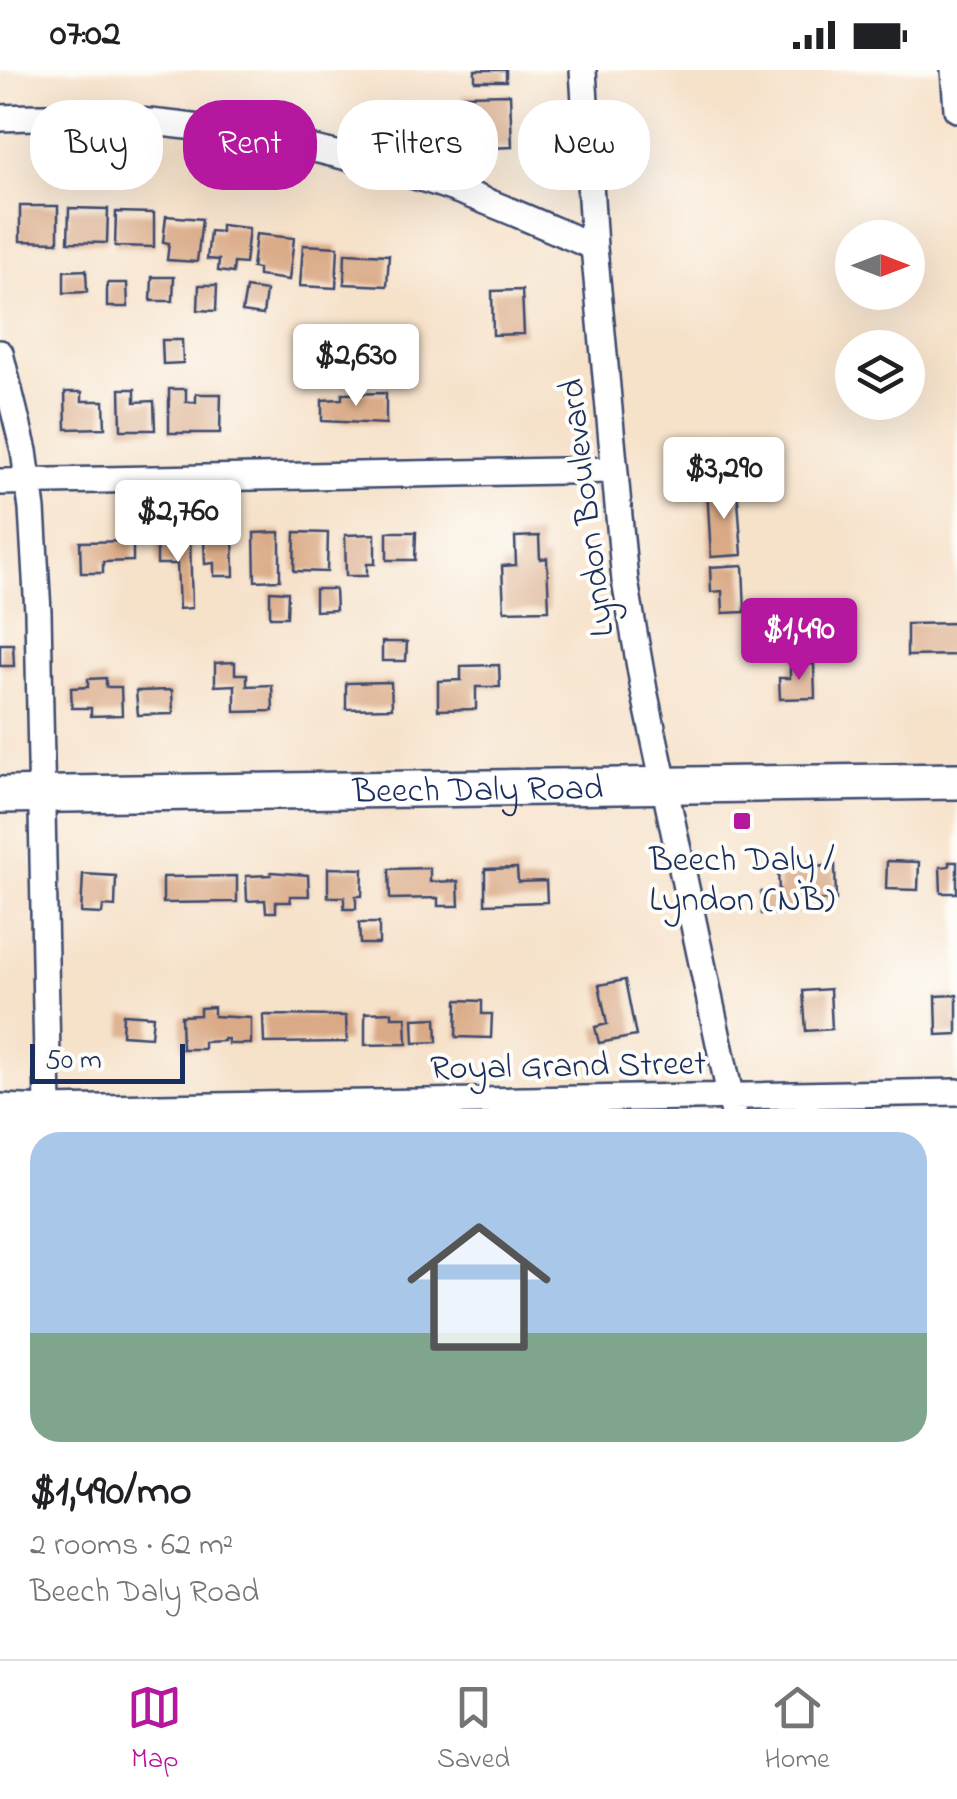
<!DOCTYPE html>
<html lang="en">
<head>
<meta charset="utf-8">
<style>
  :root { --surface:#fff; --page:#f6f6f6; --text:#202124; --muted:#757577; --line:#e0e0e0; --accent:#b5179e }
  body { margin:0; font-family:"Indie Flower",sans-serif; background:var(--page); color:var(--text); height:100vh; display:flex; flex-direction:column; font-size:38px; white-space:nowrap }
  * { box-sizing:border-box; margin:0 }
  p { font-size:32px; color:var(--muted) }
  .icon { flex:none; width:55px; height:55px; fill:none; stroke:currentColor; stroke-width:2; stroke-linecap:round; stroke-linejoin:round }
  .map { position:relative; height:1039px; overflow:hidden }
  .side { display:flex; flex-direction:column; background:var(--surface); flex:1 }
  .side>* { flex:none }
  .hud { position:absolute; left:30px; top:30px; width:898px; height:90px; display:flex; gap:20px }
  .needle { width:65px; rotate:90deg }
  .buttons { position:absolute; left:835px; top:150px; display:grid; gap:20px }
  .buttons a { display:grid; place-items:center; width:90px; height:90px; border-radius:50%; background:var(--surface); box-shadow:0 10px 40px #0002; font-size:50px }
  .scale { position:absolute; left:30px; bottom:25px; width:155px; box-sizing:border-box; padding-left:10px; border:5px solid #1b2f5e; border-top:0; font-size:28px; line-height:35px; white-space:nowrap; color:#1b2f5e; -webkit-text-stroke:8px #fdfcf7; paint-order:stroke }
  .price { position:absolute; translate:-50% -85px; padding:0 22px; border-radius:10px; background:#fff; color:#222; font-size:32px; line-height:65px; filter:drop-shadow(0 2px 5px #0008) }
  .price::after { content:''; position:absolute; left:50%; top:60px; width:30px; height:22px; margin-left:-15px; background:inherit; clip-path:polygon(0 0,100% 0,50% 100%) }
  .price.active { background:var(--accent); color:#fff }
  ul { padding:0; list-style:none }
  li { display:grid; align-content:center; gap:20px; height:530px; padding:0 30px }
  li span { display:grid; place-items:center; height:310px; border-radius:30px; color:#555 }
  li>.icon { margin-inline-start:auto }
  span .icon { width:180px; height:180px; fill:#fffc; stroke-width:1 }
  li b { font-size:42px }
  .pill { padding:0 35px; border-radius:40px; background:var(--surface); box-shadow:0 10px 40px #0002; font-size:35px; line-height:90px }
  .pill.active { background:var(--accent); color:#fff }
  .status { display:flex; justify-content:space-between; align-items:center; height:70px; padding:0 50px; background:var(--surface); direction:ltr }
  .status svg { height:28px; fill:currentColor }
  .dock { display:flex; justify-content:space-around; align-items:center; height:140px; border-top:2px solid var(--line); background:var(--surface); font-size:28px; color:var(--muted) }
  .dock a { display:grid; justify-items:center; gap:5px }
  .dock .active { color:var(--accent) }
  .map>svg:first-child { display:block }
  .building { fill:#daaa87 }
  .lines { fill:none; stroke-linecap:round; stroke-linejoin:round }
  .minor-casing { stroke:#3c4a6e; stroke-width:30 }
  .secondary-casing { stroke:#3c4a6e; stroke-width:40 }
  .minor { stroke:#fff; stroke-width:25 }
  .secondary { stroke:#fff; stroke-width:35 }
  .poi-dot { fill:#b5179e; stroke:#fdfcf7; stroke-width:4 }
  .labels { text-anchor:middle; stroke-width:8; stroke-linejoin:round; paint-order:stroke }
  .street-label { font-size:35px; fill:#1b2f5e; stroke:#fdfcf7 }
  .poi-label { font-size:35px; fill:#1b2f5e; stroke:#fdfcf7 }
</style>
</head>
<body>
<div class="status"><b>07:02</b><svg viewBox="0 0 49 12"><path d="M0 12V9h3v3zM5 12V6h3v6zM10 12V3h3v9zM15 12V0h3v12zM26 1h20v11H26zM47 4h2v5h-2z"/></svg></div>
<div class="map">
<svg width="957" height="1039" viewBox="0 0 957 1039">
  <rect width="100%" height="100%" fill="#fdfcf7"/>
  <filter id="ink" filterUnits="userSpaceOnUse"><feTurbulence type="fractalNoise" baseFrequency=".01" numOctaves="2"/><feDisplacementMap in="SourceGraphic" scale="20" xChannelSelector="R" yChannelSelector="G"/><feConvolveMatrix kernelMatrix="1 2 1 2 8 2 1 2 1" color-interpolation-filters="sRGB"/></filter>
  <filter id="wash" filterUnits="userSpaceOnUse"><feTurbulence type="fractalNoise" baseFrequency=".0048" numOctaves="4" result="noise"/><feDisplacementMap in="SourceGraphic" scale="40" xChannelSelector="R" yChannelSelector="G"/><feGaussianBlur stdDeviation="2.25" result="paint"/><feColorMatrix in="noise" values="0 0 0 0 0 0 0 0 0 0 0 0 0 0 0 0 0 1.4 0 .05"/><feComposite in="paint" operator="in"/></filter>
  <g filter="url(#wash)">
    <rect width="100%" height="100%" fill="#f6e1c9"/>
    <g id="blocks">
      <path class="building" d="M475 0H506V11H475Z
        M510 24 512 77 490 78 489 55H479V38L463 39V25Z
        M20 136H58V172L20 171Z
        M69 138 108 139 107 173 68 172Z
        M116 142 154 143V177L115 176Z
        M166 146 202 149 197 192 167 190 169 173 163 172Z
        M221 155 249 158 245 194 234 193 233 203 218 201 219 190 207 189 210 161 221 162Z
        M256 164 294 168 289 210 258 206V199L252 198Z
        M303 175 338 177 336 218 300 216Z
        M345 183 389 185 387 216 344 214Z
        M86 200 87 222 64 223V201Z
        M152 207H174L173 231H151Z
        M107 213H127L128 237H107Z
        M199 215H217L216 241 198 240Z
        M246 218 266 221 263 245 242 242Z
        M522 220 524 264 493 265 492 221Z
        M162 270H182L183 293 163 294Z
        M120 319H135V332L154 331 155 360H121Z
        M169 319H186V332H196V324H221L220 363H169Z
        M65 322H82V331H104L105 358 66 359Z
        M386 323V354L322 351V330L342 329V324Z
        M737 416 742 485 711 487 707 418Z
        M280 462V510L255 511 254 463Z
        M295 462 328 463 327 502 294 501Z
        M387 462H416L415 490H387Z
        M375 464V494H367V506H346L345 465Z
        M233 466 234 506H214V493L205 494 204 467Z
        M539 466 540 489 547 488 549 540 504 541 502 496 516 495 515 467Z
        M157 468H190L192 538 179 539 177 494H157Z
        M133 471V491L103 492V503H81L80 472Z
        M743 495 745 542 723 543 722 521 711 522 710 497Z
        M315 519H335L336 540 315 541Z
        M270 521 288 522 287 547H270Z
        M957 553V585L907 586V554Z
        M382 572H407L406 591H382Z
        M0 574H13L14 596H0Z
        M235 592V604H247V616L272 615 273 641 235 642V615L215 616V593Z
        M814 594 815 628 780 629 779 608H790V595Z
        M499 595 500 617H476V639L438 640V611L461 610V596Z
        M106 608V617H121L122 645 91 646V638H72L71 618 88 617V609Z
        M391 612 392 638 346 639V613Z
        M172 620 173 644 138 645 136 621Z
        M887 791 919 792 918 820 886 819Z
        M949 792H957V823H941L940 797 949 796Z
        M835 795 836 830 795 831 796 843 761 844V822L779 821 778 801Z
        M328 798 363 799 362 826H356V839H344V827H328Z
        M430 798V812L458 811 459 836H438V828L390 829 389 799Z
        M517 798 518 812 546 811 547 832 485 834V799Z
        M271 802 308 805 309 826H290L291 832H276V842H266L265 830 247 831 246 806 271 805Z
        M83 804 116 806 115 837 103 836 102 844 81 843Z
        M237 806V832L163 833V807Z
        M359 853H379V874H360Z
        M625 910 636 966 599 973 595 957 607 954 599 915Z
        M830 919 832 959 806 961 803 921Z
        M957 925V964L937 965 936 926Z
        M457 930 482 931V944H492L491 968 456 967Z
        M214 937V946L251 948V974H228V969H224V971L204 972V979H182L181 946 200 945V938Z
        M392 942V947H406L407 974 365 975V943Z
        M123 944 153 946 151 967 122 965Z
        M263 945 346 946 347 972 264 973Z
        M436 948 437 972 414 973 413 949Z"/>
    </g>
  </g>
  <g filter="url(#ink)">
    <use href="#blocks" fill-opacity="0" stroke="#3c4a6e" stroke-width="2.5"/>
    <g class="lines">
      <defs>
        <path id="minor" d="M583 0 594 177 625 511 644 620 733 1039
          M954 0 957 39
          M0 48C148 41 297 68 437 113 491 131 542 155 594 177
          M0 283 24 381 32 439 38 542 48 1039
          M0 412 613 400
          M0 1037 48 1039 957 1022"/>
        <g id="secondary">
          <path id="s1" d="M0 725 957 711"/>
        </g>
      </defs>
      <use href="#minor" class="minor-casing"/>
      <use href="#secondary" class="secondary-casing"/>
      <use href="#minor" class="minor"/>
      <use href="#secondary" class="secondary"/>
    </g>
  </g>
  <rect class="poi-dot" x="732" y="741" width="20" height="20" rx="5"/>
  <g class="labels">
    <g class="street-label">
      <text transform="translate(585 438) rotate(-97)" y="12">Lyndon Boulevard</text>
      <text dy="12" stroke="none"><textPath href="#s1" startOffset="478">Beech Daly Road</textPath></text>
      <text transform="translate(568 994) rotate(-1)" y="12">Royal Grand Street</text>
    </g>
    <g class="poi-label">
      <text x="742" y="800">Beech Daly /<tspan x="742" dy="40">Lyndon (NB)</tspan></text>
    </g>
  </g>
</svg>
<div class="buttons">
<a><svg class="needle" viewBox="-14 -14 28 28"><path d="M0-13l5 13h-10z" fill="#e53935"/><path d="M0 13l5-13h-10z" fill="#757577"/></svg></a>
<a><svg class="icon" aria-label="layers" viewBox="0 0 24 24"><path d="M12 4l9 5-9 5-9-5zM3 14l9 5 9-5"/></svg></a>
</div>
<div class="scale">50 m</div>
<b class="price" style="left:356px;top:339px">$2,630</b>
<b class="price" style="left:724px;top:452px">$3,290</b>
<b class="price" style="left:178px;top:495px">$2,760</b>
<b class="price active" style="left:799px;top:613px">$1,490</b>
<div class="hud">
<a class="pill">Buy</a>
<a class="pill active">Rent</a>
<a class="pill">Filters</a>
<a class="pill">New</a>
</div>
</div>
<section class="side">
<ul>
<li><span style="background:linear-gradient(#a9c7e8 65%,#7fa58c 0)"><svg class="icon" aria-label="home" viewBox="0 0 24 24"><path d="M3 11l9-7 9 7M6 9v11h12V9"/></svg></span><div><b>$1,490/mo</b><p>2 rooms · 62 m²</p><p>Beech Daly Road</p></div></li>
</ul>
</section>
<nav class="dock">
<a class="active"><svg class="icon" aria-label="map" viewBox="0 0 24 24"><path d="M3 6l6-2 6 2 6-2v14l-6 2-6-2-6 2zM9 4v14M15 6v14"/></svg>Map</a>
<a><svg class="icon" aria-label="saved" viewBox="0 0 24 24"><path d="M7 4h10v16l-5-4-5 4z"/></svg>Saved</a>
<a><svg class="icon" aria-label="home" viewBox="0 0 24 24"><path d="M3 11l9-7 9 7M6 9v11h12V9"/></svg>Home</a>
</nav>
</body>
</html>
